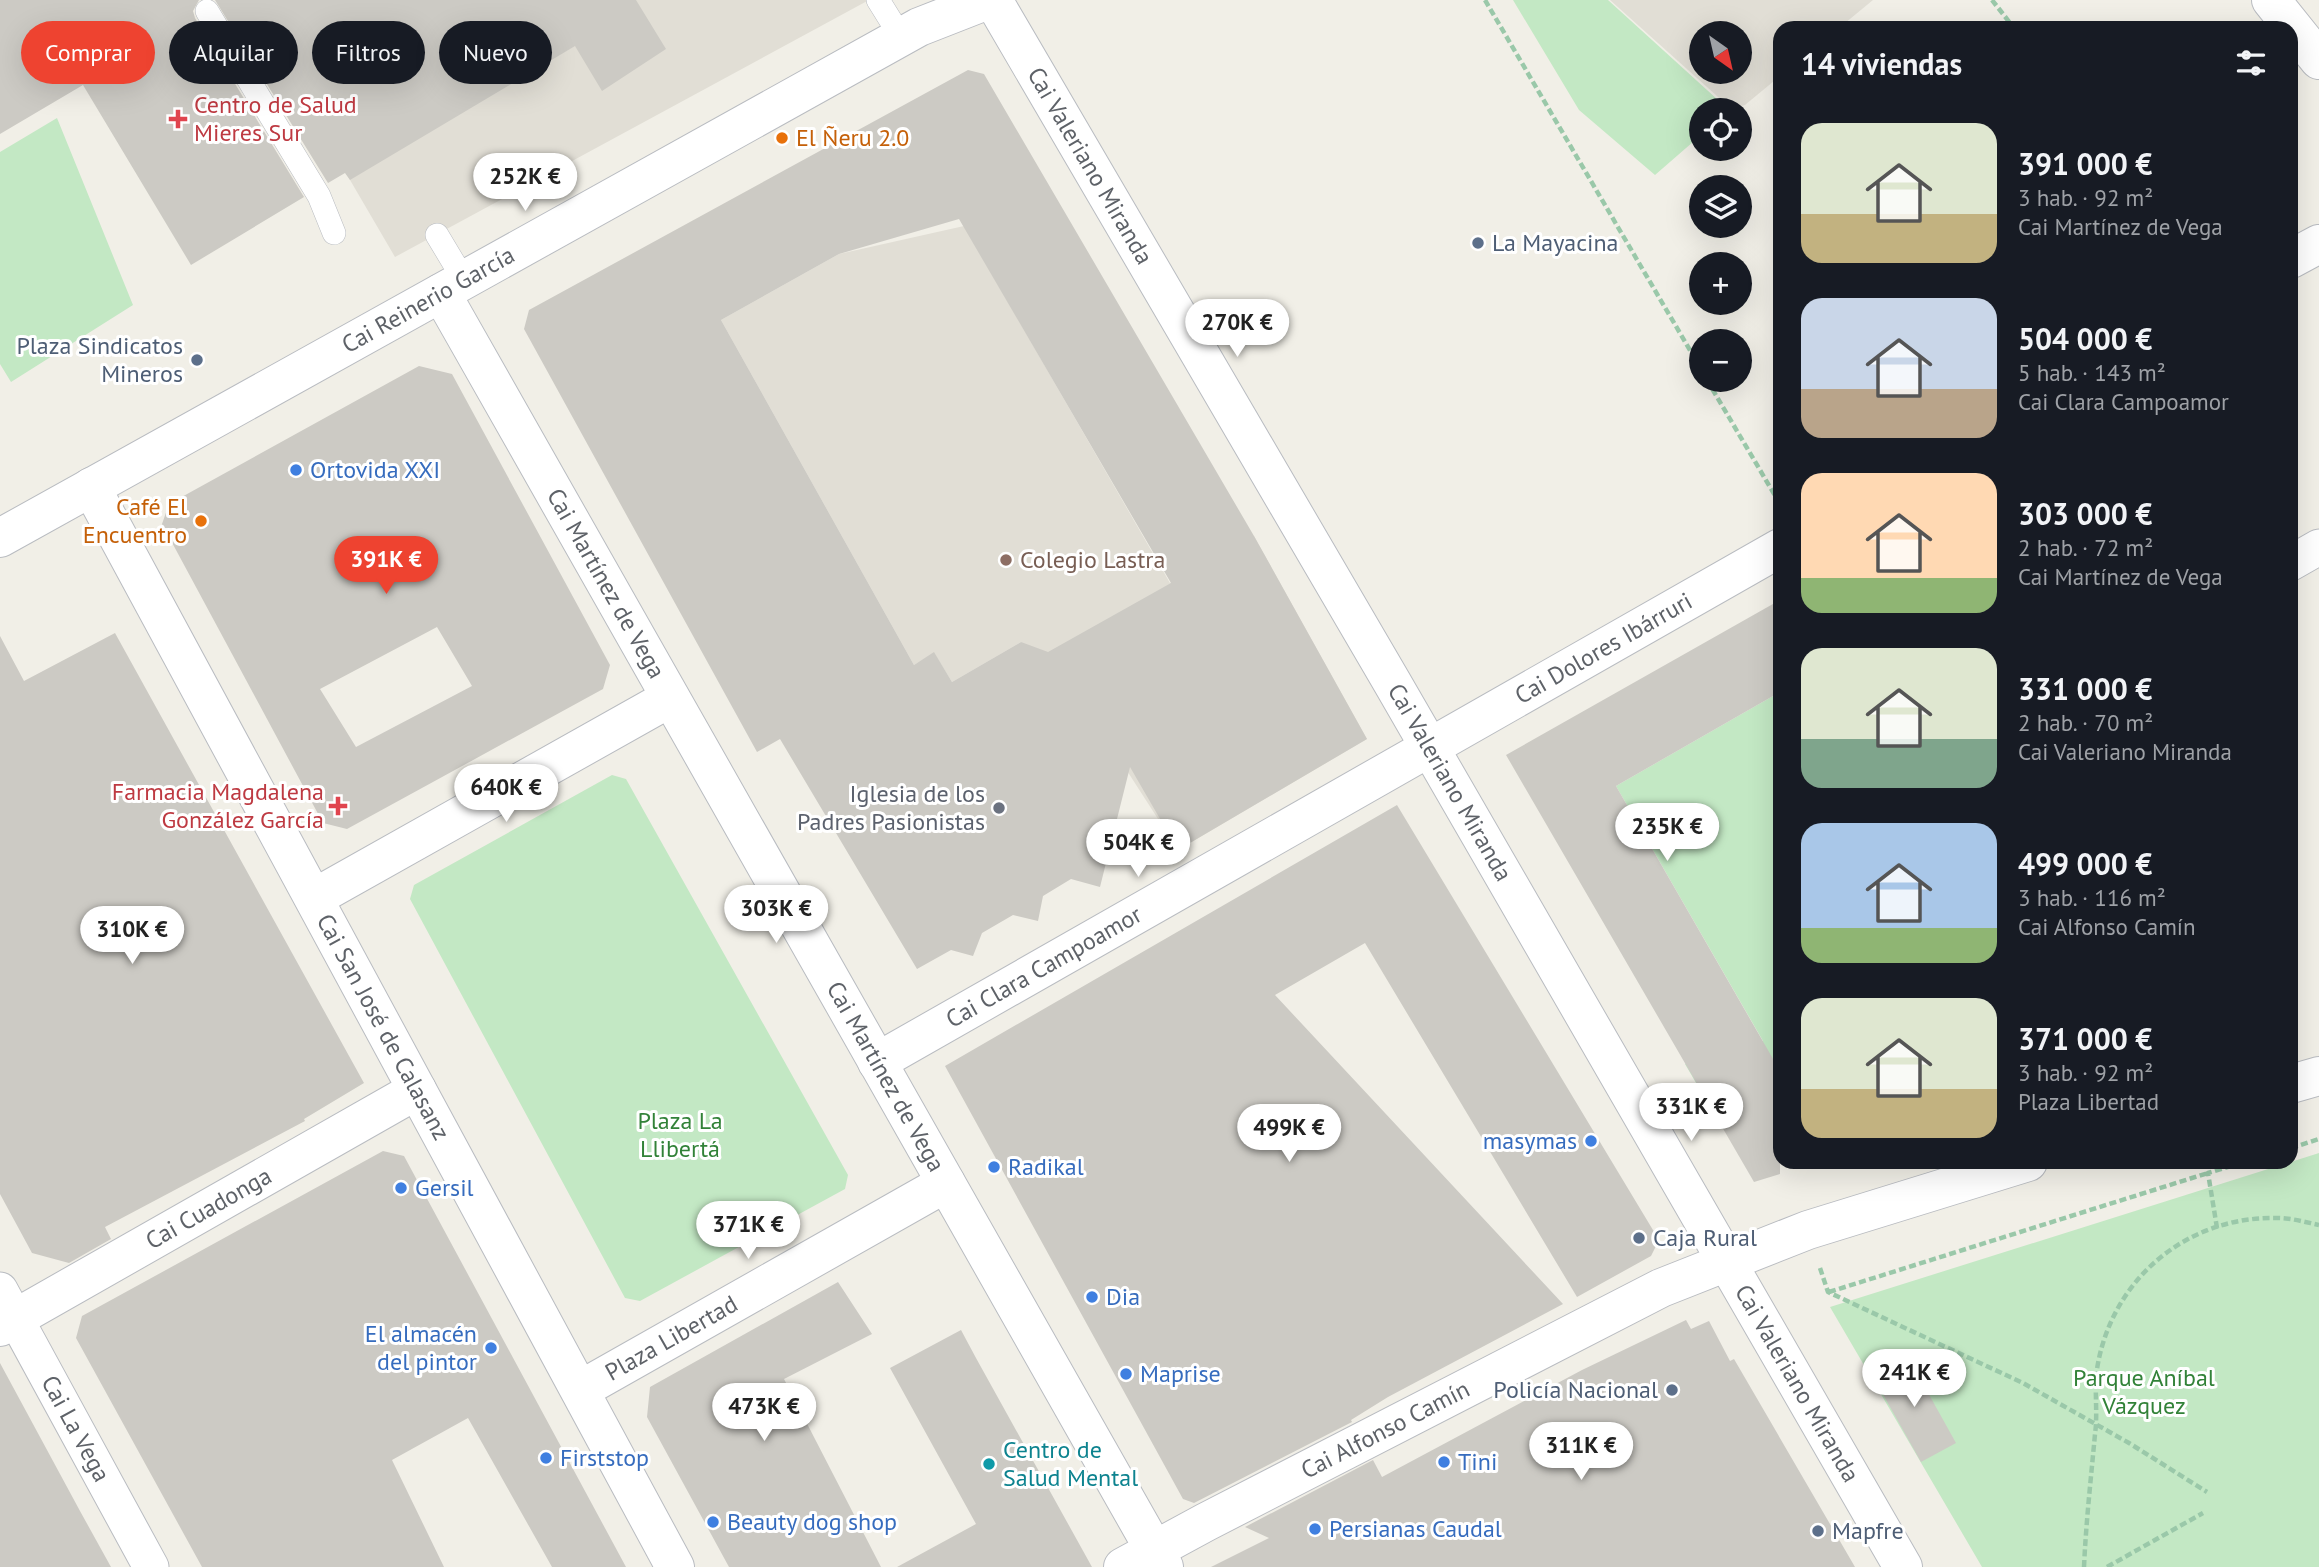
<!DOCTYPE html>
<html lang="es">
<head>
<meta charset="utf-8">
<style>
  :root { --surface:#171b24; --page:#242831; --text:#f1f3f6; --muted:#9ea1a6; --accent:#ee4330 }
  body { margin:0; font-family:"PT Sans",sans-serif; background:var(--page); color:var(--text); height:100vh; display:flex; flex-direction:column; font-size:26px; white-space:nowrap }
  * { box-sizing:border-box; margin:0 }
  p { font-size:23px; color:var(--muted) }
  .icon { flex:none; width:38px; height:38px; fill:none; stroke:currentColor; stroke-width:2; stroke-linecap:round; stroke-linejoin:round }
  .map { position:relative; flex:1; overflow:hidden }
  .details { position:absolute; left:1773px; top:21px; width:525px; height:1148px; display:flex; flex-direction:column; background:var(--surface); border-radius:21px; box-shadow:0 7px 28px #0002 }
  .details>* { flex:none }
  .banner { position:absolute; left:21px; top:21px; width:665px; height:63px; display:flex; gap:14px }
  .needle { width:46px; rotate:146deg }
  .buttons { position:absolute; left:1689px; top:21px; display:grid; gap:14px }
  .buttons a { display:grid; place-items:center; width:63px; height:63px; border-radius:50%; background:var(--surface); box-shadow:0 7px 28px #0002; font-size:35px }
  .price { position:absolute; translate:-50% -60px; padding:0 16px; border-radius:24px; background:#fff; color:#222; font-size:23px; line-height:46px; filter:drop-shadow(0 2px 4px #0008) }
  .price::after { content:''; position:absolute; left:50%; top:42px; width:21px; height:16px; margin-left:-10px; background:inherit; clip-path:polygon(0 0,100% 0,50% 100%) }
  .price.current { background:var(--accent); color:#fff }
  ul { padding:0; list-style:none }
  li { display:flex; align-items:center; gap:21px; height:175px; padding:0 28px }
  li span { display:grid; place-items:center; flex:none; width:196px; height:140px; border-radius:21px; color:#555 }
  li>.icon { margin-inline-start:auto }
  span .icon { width:84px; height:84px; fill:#fffc; stroke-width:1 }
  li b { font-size:30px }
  h2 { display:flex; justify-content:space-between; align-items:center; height:84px; padding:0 28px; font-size:30px }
  .tag { padding:0 24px; border-radius:32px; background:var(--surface); box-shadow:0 7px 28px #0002; font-size:24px; line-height:63px }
  .tag.current { background:var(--accent); color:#fff }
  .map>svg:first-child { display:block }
  .education { fill:#e1ded5; fill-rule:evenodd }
  .green { fill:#c3e8c4 }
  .building { fill:#cccac4; fill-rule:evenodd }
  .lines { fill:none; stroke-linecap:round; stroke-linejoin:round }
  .service-casing { stroke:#b9bcc1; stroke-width:24 }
  .pedestrian-casing { stroke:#b9bcc1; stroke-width:37 }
  .minor-casing { stroke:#b9bcc1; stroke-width:40 }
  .path { stroke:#9ac8a9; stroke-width:4.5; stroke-dasharray:7 3.5; stroke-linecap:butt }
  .service { stroke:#fff; stroke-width:23 }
  .pedestrian { stroke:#fff; stroke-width:35 }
  .minor { stroke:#fff; stroke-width:38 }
  .health-dot { fill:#e0444e; stroke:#fff; stroke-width:2.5 }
  .food-dot { fill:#e8710a; stroke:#fff; stroke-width:2.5 }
  .service-dot { fill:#5c6f8a; stroke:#fff; stroke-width:2.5 }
  .shop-dot { fill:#3f7fe0; stroke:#fff; stroke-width:2.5 }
  .education-dot { fill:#8d6e63; stroke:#fff; stroke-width:2.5 }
  .worship-dot { fill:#6b7280; stroke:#fff; stroke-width:2.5 }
  .culture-dot { fill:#0f9aa8; stroke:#fff; stroke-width:2.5 }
  .labels { text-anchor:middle; stroke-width:6; stroke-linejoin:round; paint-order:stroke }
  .health-label { font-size:24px; fill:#be3a42; stroke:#fff; text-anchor:start }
  .food-label { font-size:24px; fill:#c56008; stroke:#fff; text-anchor:start }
  .street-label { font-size:24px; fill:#5e6268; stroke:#fff }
  .service-label { font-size:24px; fill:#4e5e75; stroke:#fff; text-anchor:start }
  .shop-label { font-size:24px; fill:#366cbe; stroke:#fff; text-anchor:start }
  .education-label { font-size:24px; fill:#785e54; stroke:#fff; text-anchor:start }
  .worship-label { font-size:24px; fill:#5b616d; stroke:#fff; text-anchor:end }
  .park-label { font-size:24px; fill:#328238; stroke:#fff }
  .culture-label { font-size:24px; fill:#0d838f; stroke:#fff; text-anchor:start }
</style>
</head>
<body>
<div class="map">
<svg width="2319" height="1567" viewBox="0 0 2319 1567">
  <rect width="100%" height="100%" fill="#f1efe7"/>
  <path class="education" d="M245 0H869L395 257Z
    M1610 0H1873L1839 28H1780V76L1745 105 1736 108 1727 105ZM1701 33H1740V72H1701Z
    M964 226 1170 583 1254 536 1367 739 1178 850 1122 763 1021 642 952 682 934 653 914 665 721 320 839 254Z"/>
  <path class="green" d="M1513 0H1608L1729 110H1701V135L1655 175 1579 110Z
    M57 118 133 305 11 382 0 364V152Z
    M1780 692V1092L1713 1112 1685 1064 1763 1041 1616 786Z
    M612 775 626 779 848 1175 845 1189 640 1301 625 1298 410 899 414 885Z
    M2319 1153V1567H1982L1830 1307Z"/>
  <path class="building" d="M0 0H199L193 11 195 18 304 197 191 265 83 85 0 134Z
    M215 0H636L666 49 602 91 575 46 350 180 345 173 328 183Z
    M968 70 984 74 1254 536 1367 739 1178 850 1130 767 1100 887 1071 879 1043 896 1038 921 1013 915 982 933 973 956 951 950 917 969 780 739 757 752 524 329 529 310ZM959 219 1171 583 1048 652 1021 642 952 682 934 652 914 665 721 320 839 254Z
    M419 366 452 374 610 665 603 689 347 829 323 823 162 524 169 504ZM437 627 472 686 356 747 320 689Z
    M1780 600V692L1616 786 1780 1071V1174L1754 1182 1506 755Z
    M115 633 364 1083 304 1119 305 1121 105 1227 111 1239 69 1263 32 1253 0 1194V636L24 681Z
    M1397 805 1659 1240 1651 1256 1577 1297 1365 943 1275 995 1563 1304 1388 1397 1351 1420 1352 1422 1194 1503 1183 1499 945 1066Z
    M383 1151 404 1156 626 1567H552L468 1418 392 1460 444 1567H202L76 1338 82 1316Z
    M838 1282 872 1334 784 1379 881 1567H729L647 1417 650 1387Z
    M1686 1320 1691 1329 1709 1321 1730 1361 1734 1359 1855 1567H1211L1269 1538 1245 1527 1373 1460 1382 1477 1582 1370Z
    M961 1330 976 1358 1092 1567H897L976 1524 890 1368Z
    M1907 1355 1956 1443 1921 1462 1872 1375Z
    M0 1363 80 1511 111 1567H0Z"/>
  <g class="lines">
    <defs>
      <path id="service" d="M878 0 901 37
        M207 11 319 196 334 233
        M437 235 464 280"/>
      <g id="pedestrian">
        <path d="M2291 563 2319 547"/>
        <path id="s1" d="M0 1290 151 1567"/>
      </g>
      <g id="minor">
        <path id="s2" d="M993 0 1393 684 1903 1567"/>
        <path d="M2271 0 2319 60"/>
        <path d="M2291 259 2319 244"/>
        <path id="s3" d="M441 293 1164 1567"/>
        <path id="s4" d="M91 487 675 1567"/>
        <path id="s5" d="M0 538 901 37 919 27 988 0"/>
        <path d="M314 898 670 698"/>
        <path id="s6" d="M877 1062 1780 548"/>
        <path d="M2291 1084 2319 1076"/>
        <path id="s7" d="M0 1327 417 1090"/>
        <path id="s8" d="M580 1390 946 1183"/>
        <path id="s9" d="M1123 1567 1206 1522 1661 1288 1808 1230 2028 1162"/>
      </g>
    </defs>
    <use href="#service" class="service-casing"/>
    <use href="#pedestrian" class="pedestrian-casing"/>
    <use href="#minor" class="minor-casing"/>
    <path class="path" d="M1485 0 1701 369
      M1992 0 2014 28
      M1707 380 1780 504
      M2291 1148 2319 1139
      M2217 1228 2208 1173 2245 1162
      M1820 1268 1828 1292 2023 1383 2129 1443 2207 1492
      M1829 1292 2208 1173
      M2084 1567C2086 1522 2091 1478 2095 1434 2098 1413 2094 1390 2097 1369 2111 1280 2186 1216 2277 1218 2291 1218 2305 1222 2319 1225
      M2107 1567 2203 1513"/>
    <use href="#service" class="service"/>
    <use href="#pedestrian" class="pedestrian"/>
    <use href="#minor" class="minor"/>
  </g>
  <g class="health-dot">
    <path d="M174.5 108.5h7v7h7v7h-7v7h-7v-7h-7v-7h7z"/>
    <path d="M334.5 795.5h7v7h7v7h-7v7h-7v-7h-7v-7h7z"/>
  </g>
  <g class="food-dot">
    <circle cx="782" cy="138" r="7"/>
    <circle cx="201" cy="521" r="7"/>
  </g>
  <g class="service-dot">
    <circle cx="1478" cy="243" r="7"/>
    <circle cx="197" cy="360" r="7"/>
    <circle cx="1639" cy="1238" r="7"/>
    <circle cx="1672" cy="1390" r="7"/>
    <circle cx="1818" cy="1531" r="7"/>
  </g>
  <g class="shop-dot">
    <circle cx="296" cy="470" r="7"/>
    <circle cx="1591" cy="1141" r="7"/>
    <circle cx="994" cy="1167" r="7"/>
    <circle cx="401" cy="1188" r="7"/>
    <circle cx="1092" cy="1297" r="7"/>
    <circle cx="491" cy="1348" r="7"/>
    <circle cx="1126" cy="1374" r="7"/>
    <circle cx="546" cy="1458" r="7"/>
    <circle cx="1444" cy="1462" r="7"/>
    <circle cx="713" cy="1522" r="7"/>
    <circle cx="1315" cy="1529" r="7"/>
  </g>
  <circle class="education-dot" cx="1006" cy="560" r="7"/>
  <circle class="worship-dot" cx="999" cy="808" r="7"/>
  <circle class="culture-dot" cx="989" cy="1464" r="7"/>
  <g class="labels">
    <g class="health-label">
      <text x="194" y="113">Centro de Salud<tspan x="194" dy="28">Mieres Sur</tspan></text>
      <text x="324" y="800" text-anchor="end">Farmacia Magdalena<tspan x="324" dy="28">González García</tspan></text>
    </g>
    <g class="food-label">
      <text x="796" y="146">El Ñeru 2.0</text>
      <text x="187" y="515" text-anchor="end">Café El<tspan x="187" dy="28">Encuentro</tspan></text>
    </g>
    <g class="street-label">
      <text dy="8" stroke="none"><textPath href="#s2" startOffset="192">Cai Valeriano Miranda</textPath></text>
      <text dy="8" stroke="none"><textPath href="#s5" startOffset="490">Cai Reinerio García</textPath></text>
      <text dy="8" stroke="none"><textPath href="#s3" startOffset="334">Cai Martínez de Vega</textPath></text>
      <text dy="8" stroke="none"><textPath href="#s6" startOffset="836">Cai Dolores Ibárruri</textPath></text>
      <text dy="8" stroke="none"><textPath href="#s2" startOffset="906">Cai Valeriano Miranda</textPath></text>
      <text dy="8" stroke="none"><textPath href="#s6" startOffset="192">Cai Clara Campoamor</textPath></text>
      <text dy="8" stroke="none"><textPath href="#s4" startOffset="614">Cai San José de Calasanz</textPath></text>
      <text dy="8" stroke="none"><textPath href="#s3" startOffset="901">Cai Martínez de Vega</textPath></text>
      <text dy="8" stroke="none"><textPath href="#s7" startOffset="240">Cai Cuadonga</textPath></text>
      <text dy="8" stroke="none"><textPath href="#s8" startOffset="105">Plaza Libertad</textPath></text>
      <text dy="8" stroke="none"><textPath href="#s2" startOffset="1600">Cai Valeriano Miranda</textPath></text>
      <text dy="8" stroke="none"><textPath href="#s1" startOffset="158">Cai La Vega</textPath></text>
      <text dy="8" stroke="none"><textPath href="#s9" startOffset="296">Cai Alfonso Camín</textPath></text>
    </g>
    <g class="service-label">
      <text x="1492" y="251">La Mayacina</text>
      <text x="183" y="354" text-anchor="end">Plaza Sindicatos<tspan x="183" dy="28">Mineros</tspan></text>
      <text x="1653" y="1246">Caja Rural</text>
      <text x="1658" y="1398" text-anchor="end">Policía Nacional</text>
      <text x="1832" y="1539">Mapfre</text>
    </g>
    <g class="shop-label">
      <text x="310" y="478">Ortovida XXI</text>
      <text x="1577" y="1149" text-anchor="end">masymas</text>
      <text x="1008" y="1175">Radikal</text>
      <text x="415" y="1196">Gersil</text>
      <text x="1106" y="1305">Dia</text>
      <text x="477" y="1342" text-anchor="end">El almacén<tspan x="477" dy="28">del pintor</tspan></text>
      <text x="1140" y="1382">Maprise</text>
      <text x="560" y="1466">Firststop</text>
      <text x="1458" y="1470">Tini</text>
      <text x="727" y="1530">Beauty dog shop</text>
      <text x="1329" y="1537">Persianas Caudal</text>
    </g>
    <g class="education-label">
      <text x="1020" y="568">Colegio Lastra</text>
    </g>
    <g class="worship-label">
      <text x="985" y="802">Iglesia de los<tspan x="985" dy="28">Padres Pasionistas</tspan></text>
    </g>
    <g class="park-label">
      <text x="680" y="1129">Plaza La<tspan x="680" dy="28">Llibertá</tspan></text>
      <text x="2144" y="1386">Parque Aníbal<tspan x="2144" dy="28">Vázquez</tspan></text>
    </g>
    <g class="culture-label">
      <text x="1003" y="1458">Centro de<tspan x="1003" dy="28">Salud Mental</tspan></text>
    </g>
  </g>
</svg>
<div class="buttons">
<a><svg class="needle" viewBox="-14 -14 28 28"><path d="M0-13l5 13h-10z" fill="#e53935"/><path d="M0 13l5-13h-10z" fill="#9ea1a6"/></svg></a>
<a><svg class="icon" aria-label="locate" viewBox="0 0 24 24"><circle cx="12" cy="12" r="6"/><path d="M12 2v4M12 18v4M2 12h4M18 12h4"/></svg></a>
<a><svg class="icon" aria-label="layers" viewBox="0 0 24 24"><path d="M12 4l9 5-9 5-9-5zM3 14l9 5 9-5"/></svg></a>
<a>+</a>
<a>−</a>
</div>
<b class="price" style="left:525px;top:213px">252K €</b>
<b class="price" style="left:1237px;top:359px">270K €</b>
<b class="price current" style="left:386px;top:596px">391K €</b>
<b class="price" style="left:506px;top:824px">640K €</b>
<b class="price" style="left:1667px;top:863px">235K €</b>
<b class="price" style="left:1138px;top:879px">504K €</b>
<b class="price" style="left:776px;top:945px">303K €</b>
<b class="price" style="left:132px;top:966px">310K €</b>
<b class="price" style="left:1691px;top:1143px">331K €</b>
<b class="price" style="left:1289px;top:1164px">499K €</b>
<b class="price" style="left:748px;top:1261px">371K €</b>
<b class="price" style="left:1914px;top:1409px">241K €</b>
<b class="price" style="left:764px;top:1443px">473K €</b>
<b class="price" style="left:1581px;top:1482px">311K €</b>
<div class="banner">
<a class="tag current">Comprar</a>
<a class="tag">Alquilar</a>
<a class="tag">Filtros</a>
<a class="tag">Nuevo</a>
</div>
<section class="details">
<h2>14 viviendas<svg class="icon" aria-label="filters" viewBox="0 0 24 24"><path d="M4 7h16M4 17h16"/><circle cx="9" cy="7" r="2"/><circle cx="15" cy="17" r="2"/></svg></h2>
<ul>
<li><span style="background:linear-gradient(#dfe7d0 65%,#c2b280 0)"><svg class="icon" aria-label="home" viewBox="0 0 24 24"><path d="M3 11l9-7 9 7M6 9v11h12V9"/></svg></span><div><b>391 000 €</b><p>3 hab. · 92 m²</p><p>Cai Martínez de Vega</p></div></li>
<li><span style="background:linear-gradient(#c9d6e8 65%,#b9a48a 0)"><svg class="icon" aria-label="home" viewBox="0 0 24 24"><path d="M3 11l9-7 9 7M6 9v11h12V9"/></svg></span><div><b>504 000 €</b><p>5 hab. · 143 m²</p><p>Cai Clara Campoamor</p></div></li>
<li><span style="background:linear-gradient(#ffd9b3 75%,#8fb573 0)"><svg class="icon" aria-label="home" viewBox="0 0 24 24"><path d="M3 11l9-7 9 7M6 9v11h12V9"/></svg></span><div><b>303 000 €</b><p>2 hab. · 72 m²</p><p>Cai Martínez de Vega</p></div></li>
<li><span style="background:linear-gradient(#dfe7d0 65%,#7fa58c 0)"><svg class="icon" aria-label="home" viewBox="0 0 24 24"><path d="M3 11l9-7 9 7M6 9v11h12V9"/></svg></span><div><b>331 000 €</b><p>2 hab. · 70 m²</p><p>Cai Valeriano Miranda</p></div></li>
<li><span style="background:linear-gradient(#a9c7e8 75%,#8fb573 0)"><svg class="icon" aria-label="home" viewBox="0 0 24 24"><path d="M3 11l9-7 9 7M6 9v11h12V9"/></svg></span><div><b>499 000 €</b><p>3 hab. · 116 m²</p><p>Cai Alfonso Camín</p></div></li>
<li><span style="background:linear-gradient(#dfe7d0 65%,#c2b280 0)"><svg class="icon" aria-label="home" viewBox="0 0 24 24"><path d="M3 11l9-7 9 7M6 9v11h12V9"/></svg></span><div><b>371 000 €</b><p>3 hab. · 92 m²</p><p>Plaza Libertad</p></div></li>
</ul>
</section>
</div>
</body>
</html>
